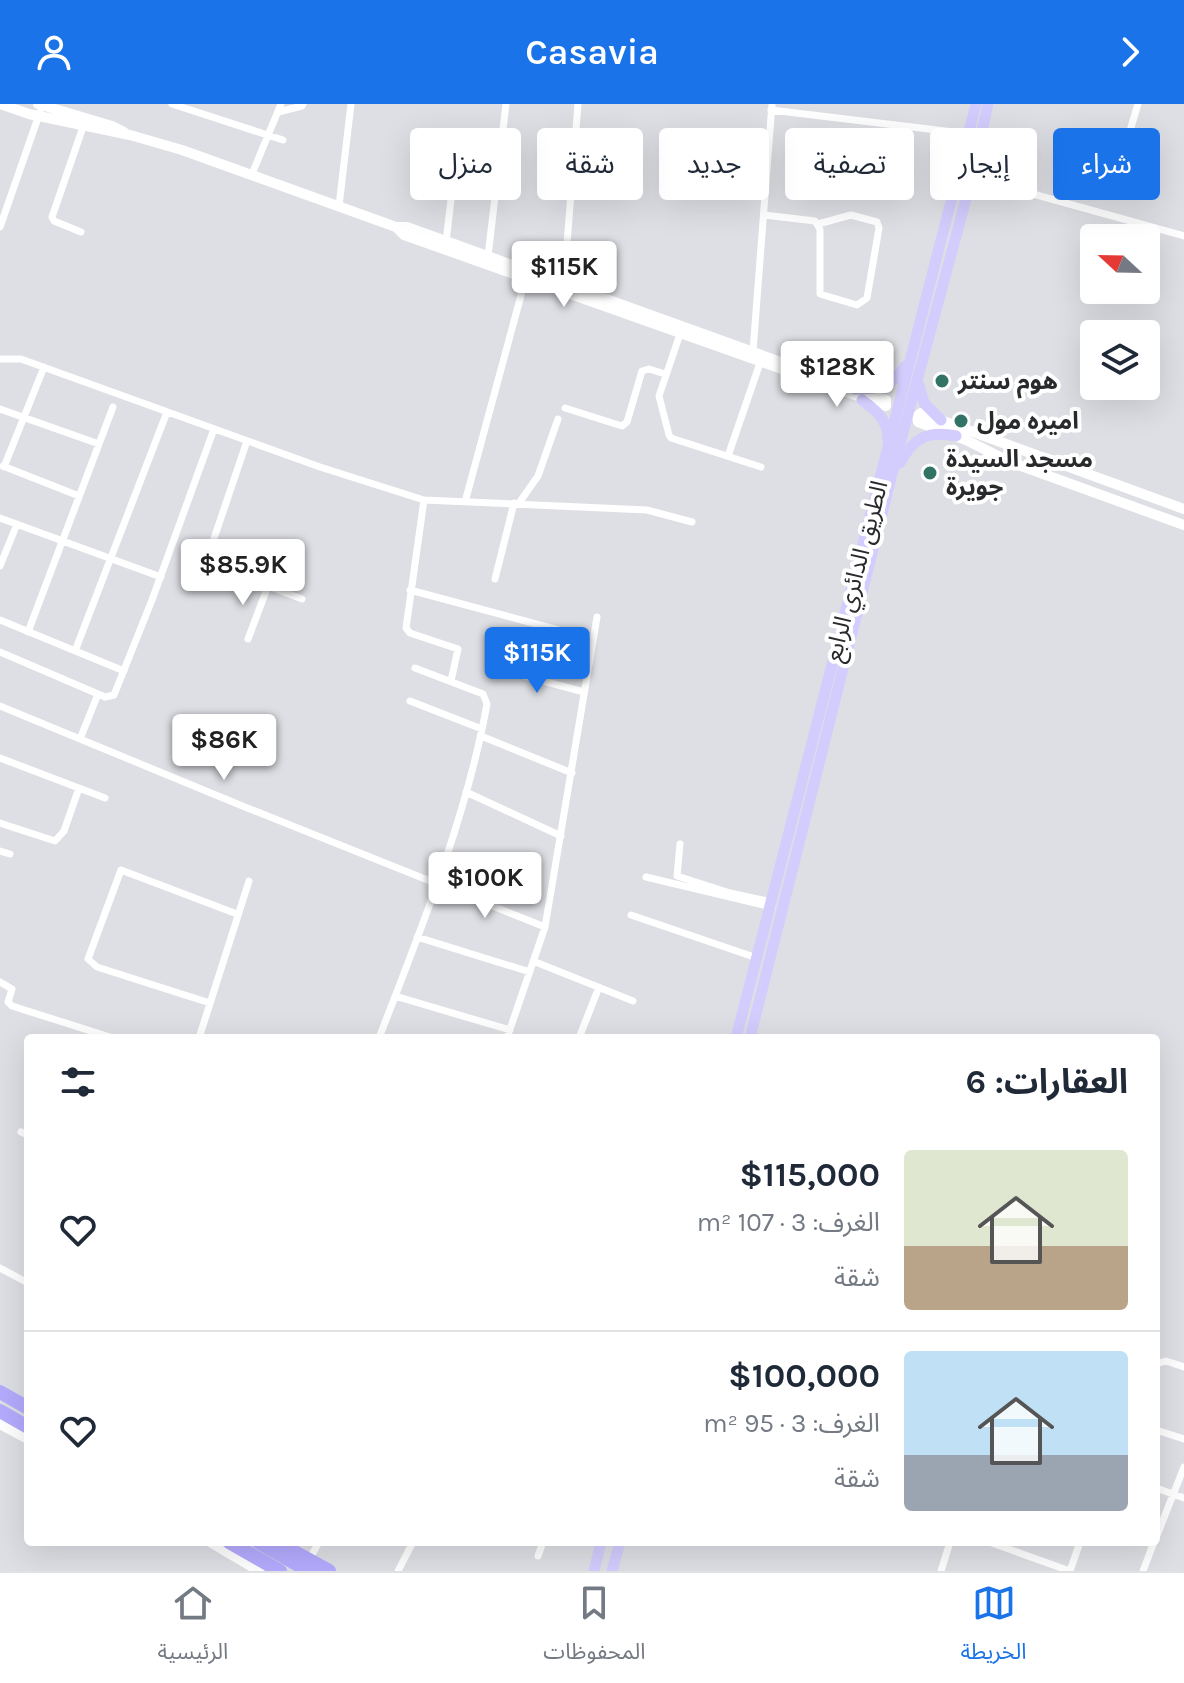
<!DOCTYPE html>
<html lang="ar">
<head>
<meta charset="utf-8">
<style>
  :root { --surface:#fff; --page:#f2f2f3; --text:#1f2937; --muted:#747a83; --line:#e0e1e3; --accent:#1a73e8 }
  body { margin:0; font-family:Karla,"Noto Sans Arabic",sans-serif; background:var(--page); color:var(--text); direction:rtl; height:100vh; display:flex; flex-direction:column; font-size:30px; white-space:nowrap }
  * { box-sizing:border-box; margin:0 }
  p { font-size:26px; color:var(--muted) }
  .icon { flex:none; width:44px; height:44px; fill:none; stroke:currentColor; stroke-width:2; stroke-linecap:round; stroke-linejoin:round }
  .map { position:relative; flex:1; overflow:hidden; direction:ltr }
  .sheet { position:absolute; left:24px; top:930px; width:1136px; height:512px; display:flex; flex-direction:column; background:var(--surface); border-radius:8px; box-shadow:0 8px 32px #0002; direction:rtl }
  .sheet>* { flex:none }
  .top-card { position:absolute; left:24px; top:24px; width:1136px; height:72px; direction:rtl; display:flex; gap:16px }
  .needle { width:52px; rotate:292deg }
  .controls { position:absolute; left:1080px; top:120px; display:grid; gap:16px }
  .controls a { display:grid; place-items:center; width:80px; height:80px; border-radius:8px; background:var(--surface); box-shadow:0 8px 32px #0002; font-size:40px }
  .price { position:absolute; translate:-50% -68px; padding:0 18px; border-radius:8px; background:#fff; color:#222; font-size:26px; line-height:52px; filter:drop-shadow(0 2px 4px #0008) }
  .price::after { content:''; position:absolute; left:50%; top:48px; width:24px; height:18px; margin-left:-12px; background:inherit; clip-path:polygon(0 0,100% 0,50% 100%) }
  .price.current { background:var(--accent); color:#fff }
  ul { padding:0; list-style:none }
  li { display:flex; align-items:center; gap:24px; height:200px; padding:0 32px }
  li+li { border-top:2px solid var(--line) }
  li span { display:grid; place-items:center; flex:none; width:224px; height:160px; border-radius:8px; color:#555 }
  li>.icon { margin-inline-start:auto }
  span .icon { width:96px; height:96px; fill:#fffc; stroke-width:1 }
  li b { font-size:34px }
  h2 { display:flex; justify-content:space-between; align-items:center; height:96px; padding:0 32px; font-size:34px }
  .tag { padding:0 28px; border-radius:8px; background:var(--surface); box-shadow:0 8px 32px #0002; font-size:28px; line-height:72px }
  .tag.current { background:var(--accent); color:#fff }
  header { display:flex; justify-content:space-between; align-items:center; height:104px; padding:0 32px; background:var(--accent); color:#fff; font-size:36px; font-weight:600 }
  .tab-bar { display:flex; justify-content:space-around; align-items:center; height:112px; border-top:2px solid var(--line); background:var(--surface); font-size:22px; color:var(--muted) }
  .tab-bar a { display:grid; justify-items:center; gap:4px }
  .tab-bar .current { color:var(--accent) }
  .map>svg:first-child { display:block }
  .lines { fill:none; stroke-linecap:round; stroke-linejoin:round }
  .street { stroke:#fff; stroke-width:7 }
  .secondary { stroke:#fff; stroke-width:10 }
  .primary { stroke:#d3cdfe; stroke-width:11 }
  .highway { stroke:#b5abfe; stroke-width:14 }
  .poi-dot { fill:#317465; stroke:#fff; stroke-width:3 }
  .labels { text-anchor:middle; stroke-width:8; stroke-linejoin:round; paint-order:stroke }
  .poi-label { font-size:24px; font-weight:bold; fill:#292a2c; stroke:#fff; text-anchor:start }
  .street-label { font-size:24px; fill:#292a2c; stroke:#fff }
</style>
</head>
<body>
<header><svg class="icon" aria-label="forward" viewBox="0 0 24 24"><path d="M9 5l7 7-7 7"/></svg>Casavia<svg class="icon" aria-label="person" viewBox="0 0 24 24"><circle cx="12" cy="8" r="4"/><path d="M4 21q1-7 8-7t8 7"/></svg></header>
<div class="map">
<svg width="1184" height="1467" viewBox="0 0 1184 1467">
  <rect width="100%" height="100%" fill="#dddfe4"/>
  <g class="lines">
    <path class="street" d="M172 0 283 36
      M771 6 970 30
      M278 8 302 2 303 0
      M1123 50 1138 0
      M252 70 281 0
      M972 73 1184 132
      M339 102 351 0
      M764 111 815 117 820 125V190L857 201 867 194 879 124 877 118 851 111 818 120
      M0 123 40 8
      M81 128 54 117 52 113 83 23
      M446 138 457 45
      M488 152 506 0
      M564 178 578 0
      M680 230 659 292 669 331 671 334 761 363
      M753 247 772 0
      M0 255H21L320 363 424 396 647 406 692 418
      M565 304 622 322 627 318 642 267 649 265 665 270
      M0 305 99 340
      M247 337 206 458 302 495
      M728 352 760 259
      M3 362 79 392
      M4 363 44 263
      M424 396 406 524 410 529 458 545 451 577
      M465 398 526 173
      M519 399 538 372 558 315
      M0 414 161 473
      M0 462 17 420
      M495 475 514 399
      M410 486 592 535
      M0 516 124 567
      M28 528 113 303
      M248 535 268 482
      M75 547 167 308
      M0 548 105 593 114 591 152 496 214 325
      M498 565 584 588
      M410 597 482 625
      M0 602 240 701 545 823
      M481 632 572 669
      M80 635 98 590
      M0 654 105 694
      M466 688 561 732
      M0 719 55 737 64 727 79 684
      M680 740 677 772 730 789 772 798
      M0 747 10 750
      M646 773 772 803
      M631 811 757 854
      M417 833 530 868
      M533 857 633 897
      M0 878 12 885 8 898 12 902 113 934
      M395 892 510 926
      M210 899 97 863 88 855 121 766 237 810
      M199 934 249 777
      M379 934C421 825 466 715 487 600L483 590 415 564
      M507 934 545 823 597 513
      M579 934 599 883
      M21 1028 28 1031
      M0 1164 28 1179
      M1156 1260 1166 1257 1184 1263
      M1156 1326 1184 1335
      M1156 1384 1184 1394
      M1156 1434 1184 1363
      M989 1438 1070 1467 1080 1438
      M538 1452 543 1438
      M309 1456 319 1438
      M398 1467 413 1438
      M941 1467 950 1438
      M1143 1467 1154 1438"/>
    <path class="secondary" d="M0 0 29 10 130 31 182 46 396 123H407L886 296V302L404 131 396 123
      M38 0 112 22 124 28
      M1184 405 921 309 917 312 918 318 966 336 1010 358 1184 421
      M0 1320 28 1335
      M210 1438 259 1467"/>
    <path class="primary" d="M919 281 924 299 941 316
      M855 285C879 285 892 283 905 262
      M862 296C877 307 888 316 888 336
      M900 359C913 334 928 326 956 332
      M736 934 976 0
      M750 934 894 362 972 73 988 0
      M594 1467 601 1438
      M612 1467 620 1438"/>
    <path class="highway" d="M0 1288 28 1304
      M0 1307 28 1323
      M229 1438 280 1467
      M258 1438 309 1467
      M276 1438 329 1467"/>
  </g>
  <g class="poi-dot">
    <circle cx="942" cy="277" r="8"/>
    <circle cx="961" cy="317" r="8"/>
    <circle cx="930" cy="369" r="8"/>
  </g>
  <g class="labels">
    <g class="poi-label">
      <text x="958" y="285">هوم سنتر</text>
      <text x="977" y="325">اميره مول</text>
      <text x="946" y="363">مسجد السيدة<tspan x="946" dy="28">جويرة</tspan></text>
    </g>
    <g class="street-label">
      <text transform="translate(856 467) rotate(-75)" y="8">الطريق الدائري الرابع</text>
    </g>
  </g>
</svg>
<div class="controls">
<a><svg class="needle" viewBox="-14 -14 28 28"><path d="M0-13l5 13h-10z" fill="#e53935"/><path d="M0 13l5-13h-10z" fill="#747a83"/></svg></a>
<a><svg class="icon" aria-label="layers" viewBox="0 0 24 24"><path d="M12 4l9 5-9 5-9-5zM3 14l9 5 9-5"/></svg></a>
</div>
<b class="price" style="left:564px;top:205px">$115K</b>
<b class="price" style="left:837px;top:305px">$128K</b>
<b class="price" style="left:243px;top:503px">$85.9K</b>
<b class="price current" style="left:537px;top:591px">$115K</b>
<b class="price" style="left:224px;top:678px">$86K</b>
<b class="price" style="left:485px;top:816px">$100K</b>
<div class="top-card">
<a class="tag current">شراء</a>
<a class="tag">إيجار</a>
<a class="tag">تصفية</a>
<a class="tag">جديد</a>
<a class="tag">شقة</a>
<a class="tag">منزل</a>
</div>
<section class="sheet">
<h2>العقارات: 6<svg class="icon" aria-label="filters" viewBox="0 0 24 24"><path d="M4 7h16M4 17h16"/><circle cx="9" cy="7" r="2"/><circle cx="15" cy="17" r="2"/></svg></h2>
<ul>
<li><span style="background:linear-gradient(#dfe7d0 60%,#b9a48a 0)"><svg class="icon" aria-label="home" viewBox="0 0 24 24"><path d="M3 11l9-7 9 7M6 9v11h12V9"/></svg></span><div><b>$115,000</b><p>الغرف: 3 · 107 m²</p><p>شقة</p></div><svg class="icon" aria-label="heart" viewBox="0 0 24 24"><path d="M12 20l-8-8c-3-5 5-10 8-4 3-6 11-1 8 4z"/></svg></li>
<li><span style="background:linear-gradient(#bfe0f5 65%,#9aa5b1 0)"><svg class="icon" aria-label="home" viewBox="0 0 24 24"><path d="M3 11l9-7 9 7M6 9v11h12V9"/></svg></span><div><b>$100,000</b><p>الغرف: 3 · 95 m²</p><p>شقة</p></div><svg class="icon" aria-label="heart" viewBox="0 0 24 24"><path d="M12 20l-8-8c-3-5 5-10 8-4 3-6 11-1 8 4z"/></svg></li>
</ul>
</section>
</div>
<nav class="tab-bar">
<a class="current"><svg class="icon" aria-label="map" viewBox="0 0 24 24"><path d="M3 6l6-2 6 2 6-2v14l-6 2-6-2-6 2zM9 4v14M15 6v14"/></svg>الخريطة</a>
<a><svg class="icon" aria-label="saved" viewBox="0 0 24 24"><path d="M7 4h10v16l-5-4-5 4z"/></svg>المحفوظات</a>
<a><svg class="icon" aria-label="home" viewBox="0 0 24 24"><path d="M3 11l9-7 9 7M6 9v11h12V9"/></svg>الرئيسية</a>
</nav>
</body>
</html>
